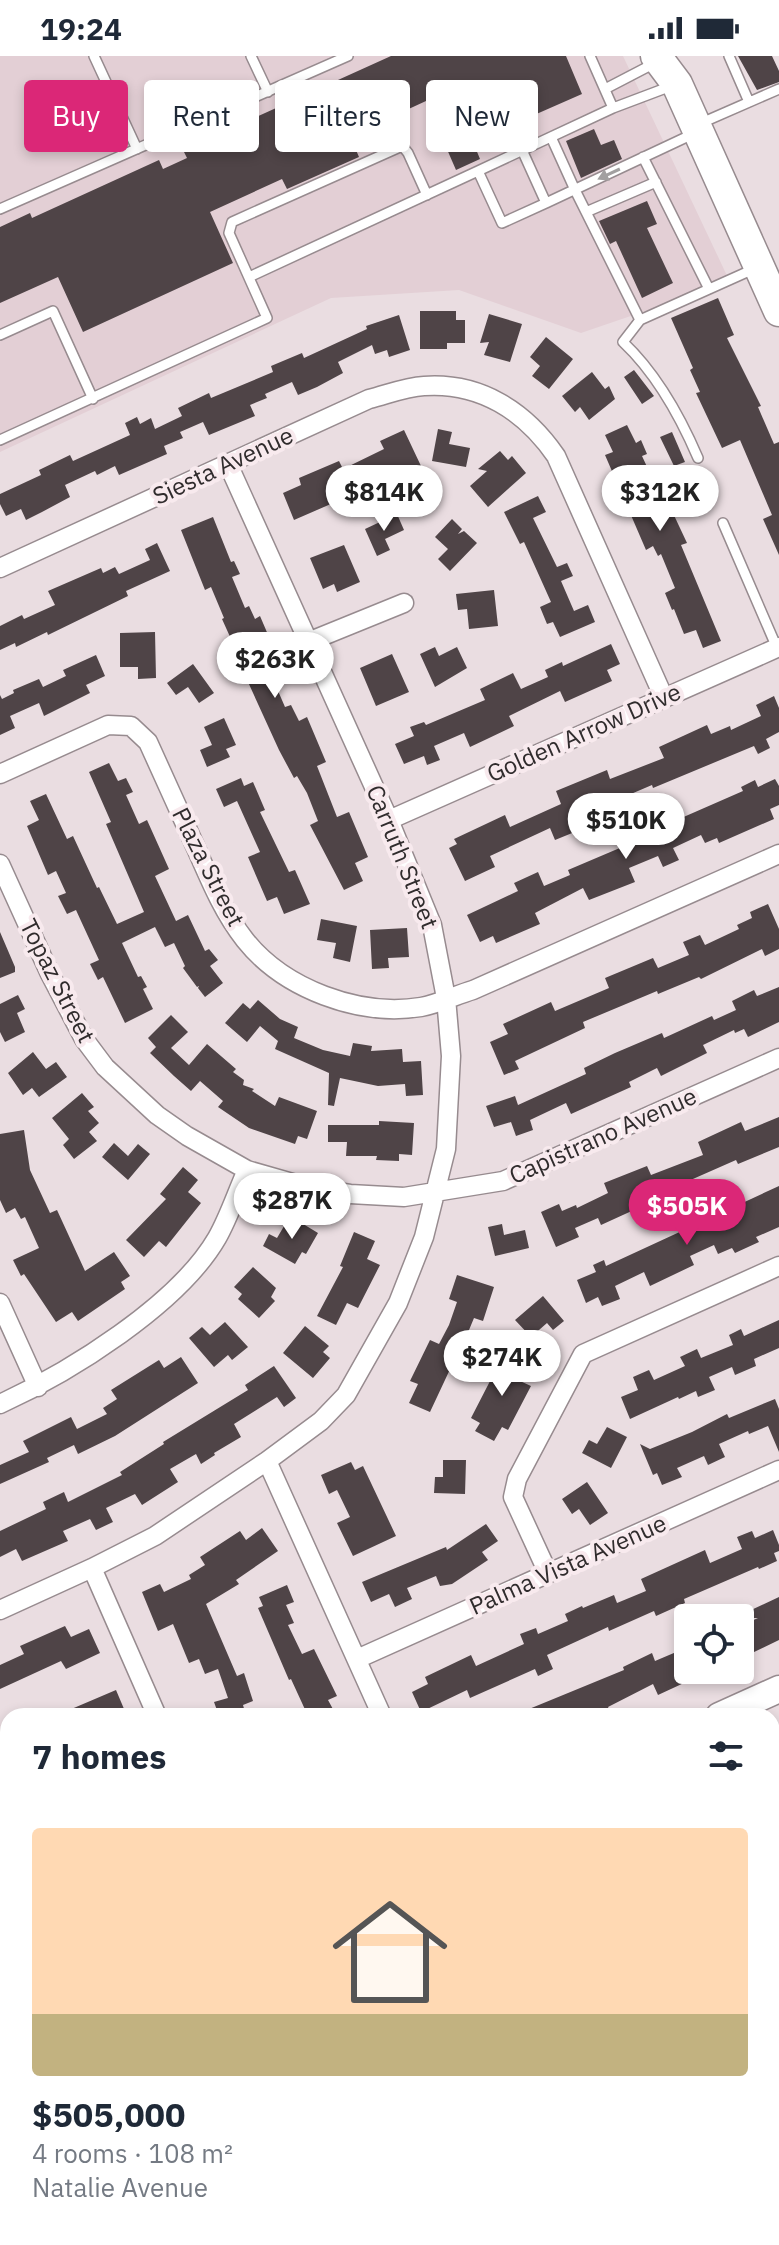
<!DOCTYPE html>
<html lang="en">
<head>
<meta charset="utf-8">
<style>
  :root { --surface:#fff; --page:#f2f2f3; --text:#1f2937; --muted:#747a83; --accent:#db2777 }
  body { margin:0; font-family:"IBM Plex Sans",sans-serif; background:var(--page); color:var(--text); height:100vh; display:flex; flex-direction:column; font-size:30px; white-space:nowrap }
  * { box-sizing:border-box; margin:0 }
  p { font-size:26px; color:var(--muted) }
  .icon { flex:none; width:44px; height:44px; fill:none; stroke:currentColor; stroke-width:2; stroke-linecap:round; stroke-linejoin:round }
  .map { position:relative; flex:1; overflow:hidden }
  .details { position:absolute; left:0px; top:1652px; width:780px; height:538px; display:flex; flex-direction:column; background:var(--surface); border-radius:24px 24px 0 0; box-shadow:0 4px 12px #0003 }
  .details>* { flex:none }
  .banner { position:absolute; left:24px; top:24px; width:732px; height:72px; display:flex; gap:16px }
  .buttons { position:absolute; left:674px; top:1548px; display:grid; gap:16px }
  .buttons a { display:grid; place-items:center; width:80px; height:80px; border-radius:8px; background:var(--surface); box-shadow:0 4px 12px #0003; font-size:40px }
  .price { position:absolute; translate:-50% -68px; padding:0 18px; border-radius:28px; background:#fff; color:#222; font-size:26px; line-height:52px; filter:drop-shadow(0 2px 4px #0008) }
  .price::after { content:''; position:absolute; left:50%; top:48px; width:24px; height:18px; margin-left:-12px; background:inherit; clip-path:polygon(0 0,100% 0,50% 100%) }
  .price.current { background:var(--accent); color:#fff }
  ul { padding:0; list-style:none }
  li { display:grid; align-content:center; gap:16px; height:424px; padding:0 32px }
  li span { display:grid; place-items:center; height:248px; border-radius:8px; color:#555 }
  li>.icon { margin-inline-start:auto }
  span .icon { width:144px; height:144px; fill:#fffc; stroke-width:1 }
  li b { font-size:34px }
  h2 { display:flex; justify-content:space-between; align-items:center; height:96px; padding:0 32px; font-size:34px }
  .pill { padding:0 28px; border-radius:8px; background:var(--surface); box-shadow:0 4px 12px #0003; font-size:28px; line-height:72px }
  .pill.current { background:var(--accent); color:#fff }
  .status { display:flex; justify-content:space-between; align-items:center; height:56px; padding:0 40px; background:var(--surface); direction:ltr }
  .status svg { height:22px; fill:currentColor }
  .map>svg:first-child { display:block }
  .built { fill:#e3cfd5 }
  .building { fill:#4f4447 }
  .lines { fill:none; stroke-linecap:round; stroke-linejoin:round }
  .lane-casing { stroke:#978b8f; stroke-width:12 }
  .street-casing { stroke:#978b8f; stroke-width:21 }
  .secondary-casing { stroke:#978b8f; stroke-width:29 }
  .primary-casing { stroke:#978b8f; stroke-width:33 }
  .lane { stroke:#fff; stroke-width:9 }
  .street { stroke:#fff; stroke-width:18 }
  .secondary { stroke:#fff; stroke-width:26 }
  .primary { stroke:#fff; stroke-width:30 }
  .oneway { fill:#a2a0a0 }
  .labels { text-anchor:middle; stroke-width:8; stroke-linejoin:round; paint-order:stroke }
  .street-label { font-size:24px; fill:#302c2d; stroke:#f8eaee }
</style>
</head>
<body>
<div class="status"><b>19:24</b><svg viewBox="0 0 49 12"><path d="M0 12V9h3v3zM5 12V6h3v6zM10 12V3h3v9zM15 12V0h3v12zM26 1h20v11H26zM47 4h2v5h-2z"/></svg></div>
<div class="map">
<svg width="779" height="2189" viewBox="0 0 779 2189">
  <rect width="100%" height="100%" fill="#eadde1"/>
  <path class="built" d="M0 0H623L730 226 581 277 459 234 331 242 0 396Z"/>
  <path class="building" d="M391 0H566L582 38 473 86 480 103 456 114 426 45 350 80 359 101 287 133 282 123 210 156 233 207 83 276 58 221 0 247V171L30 157 32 162 159 104 163 113 187 102 183 94Z
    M738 0H772L779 15V26L757 34Z
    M594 73 601 89 614 84 622 103 581 122 566 85Z
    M647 145 657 168 647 172 673 227 642 242 616 185 610 188 599 165Z
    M718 242 734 279 727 282 761 350 758 351 774 388 779 386V499L763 463 772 459 740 384 722 392 696 337 700 336 690 314 693 312 671 262Z
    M420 255H456V264H465V287H447V293H420Z
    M489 258 522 268 510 306 484 299 489 286 480 287Z
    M399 259 410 294 389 301 387 294 375 298 372 289 338 306 343 317 317 331 298 339 292 326 265 338 267 342 250 349 255 360 209 379 203 366 180 376 183 382 164 390 167 398 119 419 115 410 97 419 95 415 65 429 70 441 42 456 26 464 21 453 6 460 0 448V438L41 419 39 414 70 399 73 405 130 379 125 367 137 361 140 368 151 362 155 373 182 360 178 352 209 337 211 342 273 316 271 310 302 297 304 302 367 273 366 270Z
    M546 281 573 303 549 333 532 320 540 310 530 301Z
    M634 314 654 340 642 348 624 321Z
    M592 316 605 333 609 330 615 343 589 364 580 351 575 356 562 340Z
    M627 369 636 387 641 384 647 398 642 400 668 456 672 455 687 487 681 489 721 585 703 592 696 574 684 578 674 553 672 554 665 537 675 532 661 498 658 500 653 490 646 494 605 399 613 396 605 379Z
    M438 373 452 376 449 388 470 392 466 411 432 405Z
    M404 374 421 410 399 420 402 427 389 433 385 424 359 435 361 439 341 448 340 444 294 464 283 437 301 429 299 422 339 405 343 413 384 393 380 385Z
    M672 376 685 406 674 410 660 381Z
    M500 395 508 404 512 400 526 417 488 451 470 430 487 415 478 413Z
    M538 440 546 456 533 462 557 511 567 507 573 520 561 525 574 555 588 549 595 566 560 581 553 566 547 568 540 551 551 546 524 486 520 488 504 456Z
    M397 458 404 474 385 483 390 494 377 500 365 473Z
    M213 461 231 506 234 505 240 518 232 521 245 552 249 550 255 563 260 560 284 616 272 621 285 651 291 649 299 665 307 661 326 706 317 710 337 761 349 756 368 801 355 807 363 825 344 834 310 769 318 765 307 737 297 720 294 722 279 694 243 615 245 614 222 563 224 562 211 531 205 534 181 474Z
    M452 463 462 473 458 478 464 475 477 487 450 515 438 503 448 493 435 481Z
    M157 487 170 515 126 535 128 540 48 579 47 576 16 591 15 587 0 594V570L22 559 24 563 55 549 48 535 101 512 103 517 115 511 119 518 150 504 145 493Z
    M344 489 360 526 337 536 334 528 323 533 310 502Z
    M494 534 498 570 469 573 467 553 458 554 456 538Z
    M155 576 156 622 138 623V611H120V577Z
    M611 588 620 608 607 614 612 625 565 646 560 635 509 660 514 670 487 683 470 691 464 677 434 690 440 704 427 709 424 700 404 708 395 688 414 680 410 671 424 666 426 669 485 644 480 633 513 617 521 633 548 621 545 614 562 606 563 610Z
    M435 591 439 600 457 591 467 612 435 631 420 598Z
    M392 598 409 636 376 650 360 612Z
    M96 599 105 620 86 629 90 637 44 660 39 647 10 660 15 672 0 679V639L2 643 14 637 13 634 39 623 43 631 66 620 63 614Z
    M193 608 214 637 199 647 188 631 176 639 167 627Z
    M774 640 779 652V676L766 683 770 692 758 698 754 690 653 732 652 729 584 758 585 760 578 764 582 773 555 784 550 772 490 800 495 811 465 825 449 792 457 788 454 783 505 759 510 771 561 748 556 735 607 714 610 723 664 702 659 691 707 669 711 678 730 670 731 674 761 660 756 649Z
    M224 662 236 689 226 693 230 701 207 711 200 694 212 689 204 671Z
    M109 707 118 725 126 722 133 736 126 739 139 768 147 764 169 813 155 820 176 865 188 859 205 895 209 893 218 904 210 910 223 927 205 941 198 932 199 930 197 931 183 912 185 910 174 887 165 891 155 871 122 887 138 921 141 920 147 931 143 933 153 953 125 967 103 921 98 924 90 908 99 904 81 865 76 854 67 858 58 840 66 837 56 815 48 819 27 770 39 764 30 745 46 738 67 783 73 780 97 832 99 831 117 868 144 856 106 768 111 766 89 716Z
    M241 722 244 730 253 726 265 754 260 756 289 816 295 814 310 848 284 858 277 841 267 845 248 801 260 796 237 745 224 751 216 733Z
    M775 723 779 730V749L770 753 774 763 719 787 717 782 705 787 701 779 673 792 679 804 663 811 658 800 629 812 635 826 589 844 583 832 535 857 540 868 496 887 493 880 480 886 467 859 518 835 514 827 538 816 544 830 570 819 568 814 648 780 647 777 743 735 741 731 755 724 758 731Z
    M768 848 779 873V893L765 900 762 893 701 923 699 921 658 938 657 935 583 966 585 972 515 1005 519 1013 504 1019 490 986 508 978 503 968 551 946 555 955 609 932 605 922 653 902 658 912 689 899 683 886 700 879 705 889 739 873 737 869 752 862 750 856Z
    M321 863 357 870 350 906 333 902 336 887 317 884Z
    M407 872 409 901 388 902 389 912 372 913 370 874Z
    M0 876 15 911V916L0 922Z
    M779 931V966L748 981 744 973 735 977 734 974 703 989 707 997 661 1020 657 1012 629 1026 631 1031 571 1058 566 1047 530 1064 533 1074 516 1080 511 1066 494 1071 486 1050 515 1040 518 1049 586 1018 584 1012 615 997 662 977 664 982 712 960 714 964 736 954 732 945 754 934 757 940Z
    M18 939 25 953 17 957 25 976 5 986 0 976V948Z
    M258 944 280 963 298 971 294 982 323 994 350 1000 353 987 372 990 371 995 402 993 403 1006 421 1005 423 1039 406 1040 405 1028 378 1030 340 1022 334 1050 328 1049 329 1017 275 993 278 985 260 970 247 986 225 967 243 947 250 953Z
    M171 959 188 976 171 992 189 1009 207 988 236 1013 233 1016 244 1024 243 1029 254 1033 252 1035 275 1050 279 1041 317 1055 307 1083 298 1080 295 1088 249 1072 218 1051 223 1045 200 1025 191 1035 174 1020 150 997 156 991 148 982Z
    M33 996 46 1013 56 1006 67 1021 39 1041 32 1032 23 1039 8 1017Z
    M82 1037 94 1051 88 1055 99 1067 89 1076 97 1085 74 1103 63 1089 69 1083 52 1062Z
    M779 1061V1091L738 1108 736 1104 677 1130 662 1138 664 1144 648 1151 647 1148 601 1169 598 1162 575 1172 579 1181 556 1191 541 1156 559 1148 562 1155 576 1149 577 1152 608 1137 604 1127 647 1110 651 1119 703 1099 698 1086 741 1066 745 1075Z
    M379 1065 414 1067 412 1099 399 1098V1105L376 1104 377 1100H346L347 1086H328V1069H379Z
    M24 1074 30 1114 50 1157 57 1154 85 1215 114 1196 130 1220 121 1226 125 1233 78 1265 72 1256 56 1266 24 1218 21 1220 13 1204 39 1192 25 1161 21 1163 15 1152 6 1157 0 1144V1078Z
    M114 1087 128 1100 138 1088 150 1098 128 1124 102 1101Z
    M183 1111 198 1124 188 1136 201 1147 166 1191 159 1185 144 1201 126 1184 166 1143 160 1138Z
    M779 1130V1171L756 1181 759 1186 735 1197 732 1192 718 1198 714 1189 690 1200 694 1209 650 1230 644 1216 615 1230 620 1243 602 1250 598 1241 586 1247 577 1224 596 1216 593 1209 604 1204 606 1210Z
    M290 1160 318 1177 306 1198 302 1196 295 1208 263 1190 269 1178 277 1182Z
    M502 1168 504 1179 525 1174 529 1192 495 1200 488 1171Z
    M354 1176 375 1185 367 1203 380 1209 358 1252 347 1247 336 1269 317 1260 343 1211 340 1210Z
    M253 1211 276 1232 271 1241 275 1245 259 1262 238 1243 242 1238 234 1231Z
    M457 1219 494 1231 483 1265 474 1262 454 1310 452 1309 430 1356 409 1347 418 1328 410 1325 430 1284 439 1288 449 1269 457 1246 449 1243Z
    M543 1240 564 1265 553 1274 547 1267 531 1281 515 1264Z
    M779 1264V1292L754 1303 756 1310 735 1319 732 1311 709 1321 715 1334 698 1341 696 1335 679 1343 678 1341 630 1363 621 1341 638 1334 633 1321 649 1314 654 1324 685 1310 680 1301 697 1293 701 1302 733 1289 729 1279 741 1273 744 1280Z
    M225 1266 248 1291 232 1304 228 1299 214 1311 189 1282 202 1271 210 1279Z
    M305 1270 329 1290 323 1296 330 1302 313 1322 283 1297Z
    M505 1296 528 1307 520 1325 531 1330 508 1374 502 1371 494 1385 475 1375 480 1367 471 1362Z
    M181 1301 198 1327 115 1380 78 1398 74 1389 47 1402 49 1406 0 1428V1409L29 1396 23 1385 71 1361 77 1373 107 1358 103 1352 117 1343 111 1334 159 1304 164 1312Z
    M274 1310 296 1342 284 1351 277 1341 234 1368 241 1381 214 1397 215 1399 201 1408 196 1398 170 1413 178 1426 142 1449 135 1438 106 1452 113 1466 96 1474 90 1463 63 1475 68 1485 22 1505 16 1493 0 1501V1475L46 1453 43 1446 64 1436 68 1446 122 1419 120 1416 164 1388 163 1386 248 1334 245 1329Z
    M775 1343 779 1353V1396L768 1370 749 1378 748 1375 719 1388 725 1401 708 1409 704 1400 677 1412 682 1421 662 1429 657 1417 653 1419 640 1388 650 1393 692 1376 727 1358 729 1362Z
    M607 1371 627 1381 611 1412 582 1397 589 1384 597 1388Z
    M443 1404H466L465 1438 434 1437 435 1421H443Z
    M351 1406 355 1414 363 1410 396 1480 353 1500 337 1467 350 1461 337 1434 329 1438 321 1419Z
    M587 1426 608 1457 590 1469 579 1453 572 1458 562 1443Z
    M486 1468 498 1485 482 1496 488 1504 452 1528 440 1530 436 1520 407 1532 412 1543 395 1551 389 1538 371 1546 362 1526 446 1491 447 1494Z
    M262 1472 278 1495 236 1524 239 1528 206 1548 237 1620 244 1617 253 1645 243 1649 245 1656 233 1660H219L214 1646 228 1642 218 1613 205 1618 199 1603 189 1607 173 1568 158 1575 142 1536 160 1528 164 1536 191 1523 189 1519 205 1509 200 1501 240 1475 246 1484Z
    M773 1474 779 1489V1495L774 1497 777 1505 759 1513 758 1511 684 1543 685 1547 656 1560 654 1555 609 1575 608 1571 547 1599 553 1613 538 1620 535 1613 470 1642 467 1634 421 1656 412 1636 428 1628 425 1621 471 1599 476 1610 524 1588 520 1578 536 1572 538 1578 568 1565 565 1558 582 1550 583 1552 614 1539 617 1547 646 1535 641 1523 705 1494 710 1507 742 1493 737 1481 752 1475 755 1482Z
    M287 1529 294 1546 286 1549 294 1567 288 1569 302 1598 314 1593 337 1640 328 1644 334 1655 323 1660H308L291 1623 289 1624 258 1552 263 1550 259 1541Z
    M779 1541V1584L752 1597 747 1585 740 1588V1570L758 1562H734Z
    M65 1570 71 1581 89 1573 100 1597 66 1613 61 1605 0 1633V1609L24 1598 20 1590Z
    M688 1591V1614H712L658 1639 653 1628 608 1651 612 1660H512L624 1614 623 1611 652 1597 655 1605Z
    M116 1634 127 1660H55Z"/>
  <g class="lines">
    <defs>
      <path id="lane" d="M94 0 137 93
        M251 0 268 36
        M590 0 613 52
        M729 0 749 46
        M605 33 655 7
        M699 68 779 33
        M551 81 575 134 640 264 756 212
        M522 94 546 147 693 78
        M643 101 709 233
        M546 147 502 167 478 115 613 52 674 29
        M0 153 348 0
        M586 156 656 126
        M249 221 478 115
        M640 264 623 286C657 318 680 360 698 402
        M0 279 53 255 93 343
        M0 384 267 262 229 177 232 166 400 91 404 92 408 97 427 139
        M723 467 777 592"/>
      <path id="street" d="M0 512 369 343C386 339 405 331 424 330 480 326 525 355 556 400L664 642
        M308 586 404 547
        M0 718 108 669 131 670 148 686C164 721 180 757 196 792 210 824 223 856 245 884 284 933 359 961 421 951 438 948 456 939 473 934L779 798
        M389 764 779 591
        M0 808 50 918 84 983 105 1011 157 1059 187 1080 247 1114 310 1132 350 1138 404 1141 503 1125 779 1002
        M0 1247 38 1331
        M0 1348C70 1316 178 1249 217 1182 229 1161 237 1136 247 1114
        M267 1405 382 1660
        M92 1512 157 1660
        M548 1517 513 1441 517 1423 583 1298 779 1210
        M0 1554 92 1512 155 1480 267 1405 321 1365 346 1339 398 1247 424 1181 446 1093 451 1000 446 942 432 869 389 764 228 408
        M357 1603 779 1414
        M0 1765 8 1762
        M772 1846 779 1843
        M772 2052 779 2049
        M193 2182 197 2189
        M65 2189 72 2182
        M468 2189 484 2182"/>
      <path id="secondary" d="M719 1660 779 1633
        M0 1982 8 1979"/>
      <path id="primary" d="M656 0 677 28 779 255"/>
    </defs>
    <use href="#lane" class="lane-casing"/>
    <use href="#street" class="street-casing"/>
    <use href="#secondary" class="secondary-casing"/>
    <use href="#primary" class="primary-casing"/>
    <use href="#lane" class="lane"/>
    <use href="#street" class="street"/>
    <use href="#secondary" class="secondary"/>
    <use href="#primary" class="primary"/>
  </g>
  <defs><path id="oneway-solid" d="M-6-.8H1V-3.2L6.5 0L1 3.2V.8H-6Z" transform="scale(2)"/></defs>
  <use class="oneway" href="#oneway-solid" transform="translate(609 118) rotate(155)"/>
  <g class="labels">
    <g class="street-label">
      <text transform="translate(223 410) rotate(-25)" y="8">Siesta Avenue</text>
      <text transform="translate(584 677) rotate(-24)" y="8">Golden Arrow Drive</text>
      <text transform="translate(402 801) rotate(68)" y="8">Carruth Street</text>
      <text transform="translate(208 811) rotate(63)" y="8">Plaza Street</text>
      <text transform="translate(57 925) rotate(63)" y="8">Topaz Street</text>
      <text transform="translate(603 1080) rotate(-24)" y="8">Capistrano Avenue</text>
      <text transform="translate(568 1509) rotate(-24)" y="8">Palma Vista Avenue</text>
    </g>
  </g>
</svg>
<div class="buttons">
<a><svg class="icon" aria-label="locate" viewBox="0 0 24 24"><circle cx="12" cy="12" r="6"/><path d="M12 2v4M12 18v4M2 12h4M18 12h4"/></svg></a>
</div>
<b class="price" style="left:384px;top:477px">$814K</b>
<b class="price" style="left:660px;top:477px">$312K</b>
<b class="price" style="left:275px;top:644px">$263K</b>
<b class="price" style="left:626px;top:805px">$510K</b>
<b class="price" style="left:292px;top:1185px">$287K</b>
<b class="price current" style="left:687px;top:1191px">$505K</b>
<b class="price" style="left:502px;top:1342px">$274K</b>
<div class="banner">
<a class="pill current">Buy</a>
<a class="pill">Rent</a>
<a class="pill">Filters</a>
<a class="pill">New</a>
</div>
<section class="details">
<h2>7 homes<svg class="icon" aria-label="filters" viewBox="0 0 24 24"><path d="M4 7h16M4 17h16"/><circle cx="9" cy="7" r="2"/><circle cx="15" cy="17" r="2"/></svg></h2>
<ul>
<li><span style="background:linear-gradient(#ffd9b3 75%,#c2b280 0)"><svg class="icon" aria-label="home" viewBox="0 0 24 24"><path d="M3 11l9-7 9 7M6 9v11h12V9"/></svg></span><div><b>$505,000</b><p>4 rooms · 108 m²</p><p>Natalie Avenue</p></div></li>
</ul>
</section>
</div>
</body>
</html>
